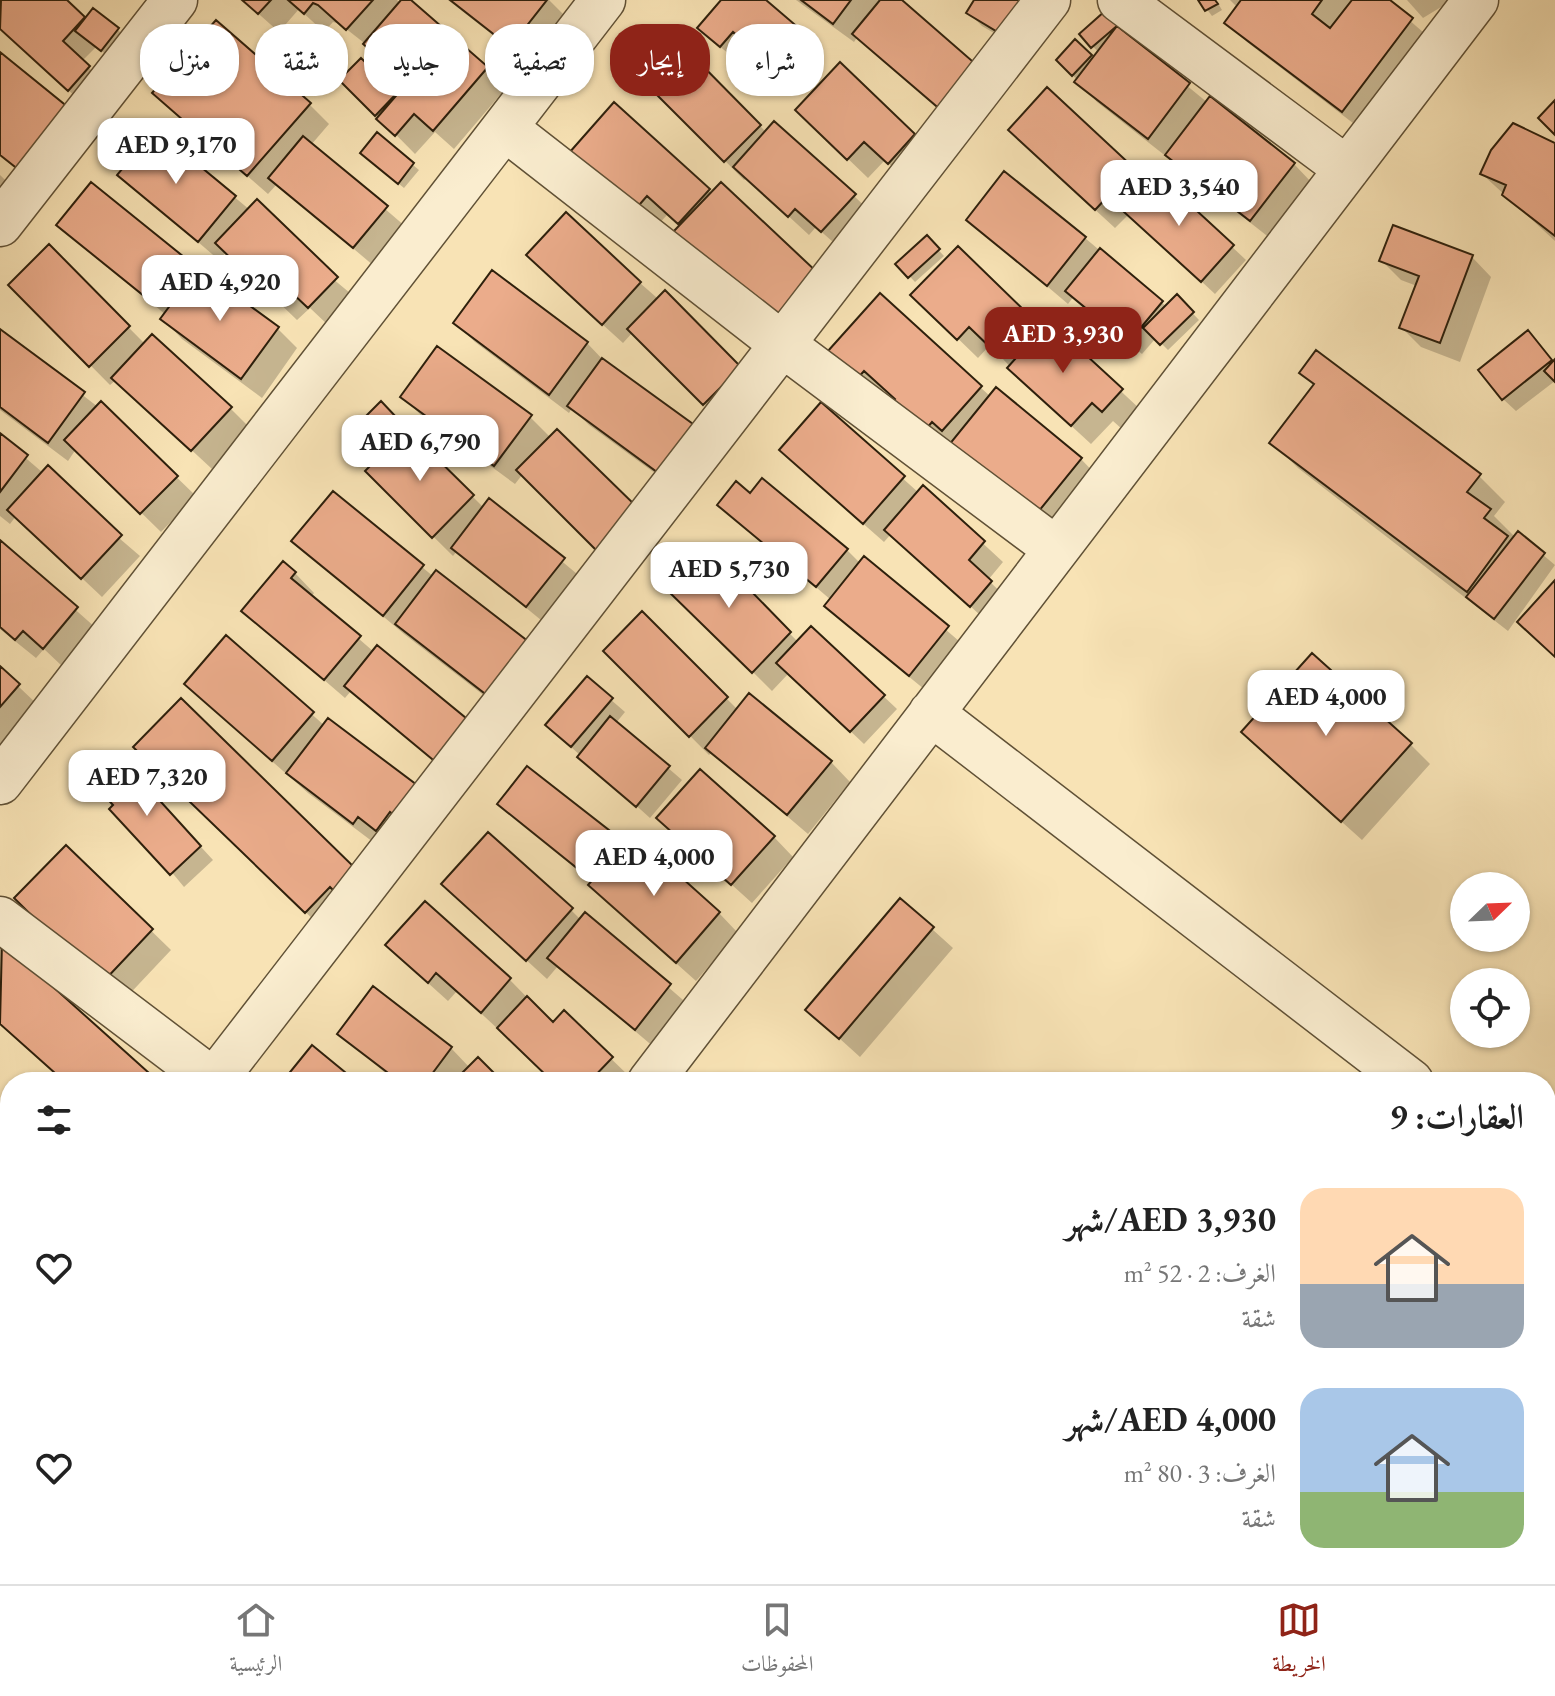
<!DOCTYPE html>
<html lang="ar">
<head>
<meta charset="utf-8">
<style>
  :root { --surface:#fff; --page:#f2f2f2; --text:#222; --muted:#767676; --line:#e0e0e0; --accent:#8f2418 }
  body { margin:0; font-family:"EB Garamond",Amiri,serif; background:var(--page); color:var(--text); direction:rtl; height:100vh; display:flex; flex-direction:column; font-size:30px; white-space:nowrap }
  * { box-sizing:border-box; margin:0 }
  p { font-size:26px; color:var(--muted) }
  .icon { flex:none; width:44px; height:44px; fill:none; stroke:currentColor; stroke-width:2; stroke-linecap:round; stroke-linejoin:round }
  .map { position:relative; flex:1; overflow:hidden; direction:ltr }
  .panel { position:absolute; left:0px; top:1072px; width:1556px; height:512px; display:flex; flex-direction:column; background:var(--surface); border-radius:32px 32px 0 0; box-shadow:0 2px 6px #0004; direction:rtl }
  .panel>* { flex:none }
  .guide { position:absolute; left:24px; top:24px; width:800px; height:72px; direction:rtl; display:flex; gap:16px }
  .needle { width:52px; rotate:67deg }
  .controls { position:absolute; left:1450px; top:872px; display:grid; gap:16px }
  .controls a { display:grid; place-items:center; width:80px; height:80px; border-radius:50%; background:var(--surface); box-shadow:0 2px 6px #0004; font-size:40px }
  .price { position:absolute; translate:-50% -68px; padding:0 18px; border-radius:16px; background:#fff; color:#222; font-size:26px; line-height:52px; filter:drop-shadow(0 2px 4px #0008) }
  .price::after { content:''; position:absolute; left:50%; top:48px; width:24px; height:18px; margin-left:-12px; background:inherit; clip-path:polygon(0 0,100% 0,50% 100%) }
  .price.on { background:var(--accent); color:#fff }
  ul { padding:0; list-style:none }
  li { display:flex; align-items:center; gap:24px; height:200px; padding:0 32px }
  li span { display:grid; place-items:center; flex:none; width:224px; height:160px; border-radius:24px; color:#555 }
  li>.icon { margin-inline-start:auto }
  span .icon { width:96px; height:96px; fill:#fffc; stroke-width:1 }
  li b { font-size:34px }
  h2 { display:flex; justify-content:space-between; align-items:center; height:96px; padding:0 32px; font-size:34px }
  .tag { padding:0 28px; border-radius:32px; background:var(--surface); box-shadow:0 2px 6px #0004; font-size:28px; line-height:72px }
  .tag.on { background:var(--accent); color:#fff }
  .tabs { display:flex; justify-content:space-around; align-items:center; height:112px; border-top:2px solid var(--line); background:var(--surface); font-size:22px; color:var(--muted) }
  .tabs a { display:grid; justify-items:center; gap:4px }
  .tabs .on { color:var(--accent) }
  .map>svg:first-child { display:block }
  .shadow { fill:#0003 }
  .building { fill:#ebac8b; stroke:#2e200c; stroke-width:2 }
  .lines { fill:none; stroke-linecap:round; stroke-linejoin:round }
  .minor-casing { stroke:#605136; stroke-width:47 }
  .minor { stroke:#faedcf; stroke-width:44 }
</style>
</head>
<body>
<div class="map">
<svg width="1555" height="1584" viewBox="0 0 1555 1584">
  <rect width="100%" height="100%" fill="#f8e3b5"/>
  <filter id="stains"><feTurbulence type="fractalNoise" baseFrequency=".0025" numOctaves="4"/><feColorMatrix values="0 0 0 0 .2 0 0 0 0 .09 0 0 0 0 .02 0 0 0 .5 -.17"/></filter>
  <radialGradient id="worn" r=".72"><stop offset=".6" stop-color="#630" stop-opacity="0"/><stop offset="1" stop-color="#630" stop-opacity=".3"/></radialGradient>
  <path class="shadow" d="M0 0H63L86 20 118 30 123 35 108 56 96 47 82 61 108 87 89 109 0 28Z
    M243 0H397L401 4 408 0 506 88 454 149 435 132 415 154 342 80 361 61 398 97 409 84 368 46 340 24 333 22 324 32 299 9 279 32Z
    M448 0H549L567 18 531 65Z
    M723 0H763L812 43 785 75 747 43 734 58 713 41Z
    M796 0H899L963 129 858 36 854 42Z
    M977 0 1014 45 982 26 969 13Z
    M1200 0H1216L1222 10 1212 16Z
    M1230 0H1386L1431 39 1362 130 1247 42 1227 22 1238 8Z
    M1407 0H1451V1L1423 18Z
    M1105 14 1124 34 1208 103 1294 164 1313 184 1271 239 1097 102 1059 60 1075 42 1094 60 1099 53 1082 34Z
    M668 32 767 133 854 196 874 215 842 250 816 227 809 235 747 178 744 180 651 86 665 72 647 54Z
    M840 65 933 155 908 182 885 160 868 178 817 129Z
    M309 104 329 124 311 145 406 227 374 266 277 184 268 194 174 112Z
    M615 105 712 194 682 226 668 214 653 230 591 172Z
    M155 131 356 298 329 326 310 308 297 320 226 252 219 260 120 175Z
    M377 135 419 170 404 188 368 159Z
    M1555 146V241L1482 174Z
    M1030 150 1132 169 1150 187 1158 177 1246 260 1215 294 1129 214 1115 228Z
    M0 175 25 199 0 230Z
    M968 219 1085 238 1167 307 1177 297 1199 320 1168 350 1156 338 1142 354 1074 296 1068 304Z
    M59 225 183 258 197 273 199 270 278 329 297 348 262 398 182 339 163 319 166 315Z
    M927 238 944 256 915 282 898 264Z
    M49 247 145 344 230 408 250 428 212 469 116 380 110 385 11 285Z
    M958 249 1042 332 1049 324 1141 410 1123 430 1113 421 1091 444 1029 387 990 345 978 358 913 295Z
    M1472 257 1491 277 1460 362 1421 347 1402 328 1417 286 1401 280 1381 260Z
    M548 275 640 283 759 387 724 423 633 332 623 343Z
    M880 296 991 397 1081 459 1100 479 1054 535 885 389 870 406 842 380Z
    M455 323 587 343 606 363 678 490 589 425 572 408 569 413 475 342Z
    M0 331 98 407 101 404 196 496 161 532 76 449 68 461 0 410Z
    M1528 333 1555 362V381L1516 411 1503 399Z
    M1301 372 1479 476 1505 502 1494 516 1515 537 1518 534 1555 565 1508 631 1298 468 1272 442 1314 386Z
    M402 397 530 417 551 438 515 484 422 416Z
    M381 404 402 425 375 452 354 431Z
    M821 405 919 493 923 488 1003 562 988 580 1011 602 991 625 891 534 884 542 801 469Z
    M407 431 484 508 490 501 583 579 547 625 457 551 453 556 367 471Z
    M0 436 140 556 102 597 16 516 10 524 0 516Z
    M333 493 434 577 508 714 404 634 294 541Z
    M750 496 847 550 861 564 864 559 967 648 930 694 846 625 827 605 831 600 720 505Z
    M0 543 96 628 63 667 44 649 36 658 0 629Z
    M708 550 798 642 811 628 897 709 864 744 789 673 772 691 669 589Z
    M295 573 314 593 311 597 374 652 459 782 351 691 345 698 244 611Z
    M642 614 738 710 831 762 850 782 808 834 712 752 709 755 606 651Z
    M226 638 325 726 415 787 373 842 308 793 206 703Z
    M0 669 38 705 3 746 0 743Z
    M587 679 625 712 616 723 682 780 650 818 561 738Z
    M1410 744 1430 764 1362 840 1264 752Z
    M136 747 374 890 325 931Z
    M135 775 213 860 184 887 116 805Z
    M513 816 612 836 719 913 738 933 696 981 611 905 594 882Z
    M679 837H774L793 857 752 903Z
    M66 848 171 950 122 1002 16 898Z
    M901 901 953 948 860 1057 808 1010Z
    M464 903 571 910 581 920 585 915 690 1006 655 1048 558 966 547 979Z
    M425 904 510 980 553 1024 564 1013 631 1078 627 1082H555L457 991 448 1001 408 965Z
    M0 946 156 1082H66L0 1023Z
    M339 1034 451 1048 470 1068 500 1082H396Z
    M0 1275 10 1286V1330L0 1339Z
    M1266 1574H1372L1381 1584H1275Z"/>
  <path class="building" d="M1 0H67L85 17 63 41 90 66 68 91 0 29Z
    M242 0H271L258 14Z
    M288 0H373L346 30 318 5 313 3 304 14Z
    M401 0H411L488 67 433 131 414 114 395 136 376 119 407 83 363 44Z
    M450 0H547L510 47Z
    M721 0H766L800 29 771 64 733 32 720 47 697 28Z
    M801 0H851L833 24Z
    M880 0H902L979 67 942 111 852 34Z
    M974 0H1021L1001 34 966 13Z
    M1198 0H1215L1218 4 1205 11Z
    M1241 0H1322L1312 14 1330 28 1352 0H1390L1413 18 1342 112 1224 23Z
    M93 8 119 28 101 51 75 31Z
    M1105 11 1118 25 1091 48 1079 34Z
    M216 20 311 103 247 176 152 93Z
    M1117 26 1190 83 1148 139 1074 82Z
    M668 30 683 45 660 69 644 54Z
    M1075 39 1092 55 1072 76 1056 60Z
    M686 49 761 125 724 162 648 86Z
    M0 52 69 108 19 170 0 155Z
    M361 58 397 93 375 116 339 80Z
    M840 62 915 134 888 164 864 142 847 160 795 110Z
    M1047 87 1134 168 1095 210 1008 130Z
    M1210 96 1295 163 1250 221 1165 155Z
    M1555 100V135L1538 118Z
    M614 102 710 189 678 224 647 196 633 212 569 153Z
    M774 121 856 194 821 232 795 209 788 217 733 167Z
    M1513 123 1555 143V236L1502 195 1506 185 1480 174 1491 150Z
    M155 129 236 196 198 242 117 175Z
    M377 132 414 163 398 184 360 153Z
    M303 136 388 206 353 248 268 178Z
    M1004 171 1086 237 1047 286 966 220Z
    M1158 175 1234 245 1201 282 1124 212Z
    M91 182 184 257 149 300 56 225Z
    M721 182 819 274 772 325 673 232Z
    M257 199 338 277 308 308 289 290 276 302 215 243Z
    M566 212 641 282 602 325 526 255Z
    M1393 225 1473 255 1440 343 1399 328 1419 276 1379 261Z
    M927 235 940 249 908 278 895 264Z
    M49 244 130 326 89 367 8 285Z
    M958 246 1031 317 996 353 969 327 957 340 910 295Z
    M1100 248 1163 301 1128 343 1065 291Z
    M198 268 279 327 241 379 160 319Z
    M492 270 588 342 549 395 453 323Z
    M665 290 741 367 703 405 627 329Z
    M880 293 982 386 942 431 932 422 917 440 885 411 895 399 864 371 849 388 819 361Z
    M1177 294 1194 312 1160 345 1143 328Z
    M1049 321 1123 389 1102 412 1092 403 1071 426 1007 368Z
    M0 329 85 392 48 443 0 407Z
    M1528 330 1552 360 1502 400 1478 370Z
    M152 334 232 407 191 451 111 378Z
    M437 346 532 415 494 466 400 397Z
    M1316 350 1481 474 1467 492 1491 509 1484 518 1508 536 1467 592 1269 443 1314 384 1299 373Z
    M602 358 693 424 657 472 567 406Z
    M1555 359V382L1544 371Z
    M996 387 1082 458 1034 517 948 446Z
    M101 401 178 476 140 514 64 440Z
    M381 401 397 418 367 448 351 431Z
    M821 402 905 476 863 524 779 450Z
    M407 429 474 495 432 538 365 471Z
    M557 429 639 509 597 551 516 470Z
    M0 433 28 455 0 492Z
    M48 465 122 535 81 579 7 510Z
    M762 478 848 549 816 587 717 505 736 481 750 493Z
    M923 485 985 541 969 560 992 581 970 607 884 530Z
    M333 491 424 565 383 616 291 541Z
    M489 498 565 558 526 607 451 548Z
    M1518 531 1545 553 1494 619 1466 597Z
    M0 540 78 607 43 649 23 631 15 640 0 627Z
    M708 547 791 632 752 673 666 589Z
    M864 556 949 626 909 676 824 606Z
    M283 561 296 572 291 578 361 636 324 680 241 611Z
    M436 570 529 642 488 696 395 624Z
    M1555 580V657L1517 622Z
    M642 611 728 697 689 737 603 651Z
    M811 626 885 695 850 732 776 663Z
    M226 635 314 712 272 761 184 684Z
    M377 645 472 723 438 764 344 686Z
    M1312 653 1412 743 1341 822 1241 732Z
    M0 666 20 684 0 707Z
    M587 676 613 698 571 747 545 725Z
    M749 693 832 761 787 815 705 748Z
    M181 698 356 869 335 892 330 887 305 913 133 747Z
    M610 716 670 766 636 807 577 757Z
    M328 718 417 785 394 815 390 812 376 831 358 817 353 824 286 773Z
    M122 759 201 846 170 875 109 809 113 805 94 784Z
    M527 766 614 834 583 873 497 804Z
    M700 769 775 836 731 885 656 818Z
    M488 832 573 908 526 961 441 884Z
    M633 834 720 912 676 963 588 885Z
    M66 845 153 929 101 984 14 898Z
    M900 898 934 927 839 1039 805 1010Z
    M425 901 511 978 481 1013 436 973 428 983 385 945Z
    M585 912 671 984 635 1030 547 958Z
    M2 941 159 1082H65L0 1024Z
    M373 986 452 1047 426 1082H400L337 1034Z
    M527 996 553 1022 564 1010 613 1057 589 1082H553L497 1028Z
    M312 1045 357 1082H282Z
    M478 1057 503 1082H453Z
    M0 1151 10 1161V1244L0 1234Z
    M0 1275 10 1286V1293L0 1302Z
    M1546 1530 1555 1538V1584H1515L1503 1574H1546Z
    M1264 1574H1369L1358 1584H1273Z"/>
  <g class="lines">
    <defs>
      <path id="minor" d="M1120 0 1347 169
        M505 128 782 344 1056 549
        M0 224 175 0
        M931 713 1411 1082
        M0 782 603 0
        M0 919 215 1082
        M213 1082 1048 0
        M650 1082 1476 0
        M1546 1185 1555 1192
        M0 1358 10 1345
        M1546 1413 1555 1401
        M1097 1574 1110 1584
        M265 1584 273 1574
        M1413 1584 1420 1574"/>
    </defs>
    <use href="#minor" class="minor-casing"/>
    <use href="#minor" class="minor"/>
  </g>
  <rect width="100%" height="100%" filter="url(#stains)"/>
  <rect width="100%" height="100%" fill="url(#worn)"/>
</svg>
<div class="controls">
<a><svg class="needle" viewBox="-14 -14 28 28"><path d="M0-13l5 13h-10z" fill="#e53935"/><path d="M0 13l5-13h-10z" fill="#767676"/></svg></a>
<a><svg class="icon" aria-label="locate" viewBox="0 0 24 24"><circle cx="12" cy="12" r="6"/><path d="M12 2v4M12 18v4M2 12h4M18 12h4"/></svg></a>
</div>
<b class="price" style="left:176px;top:186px">AED 9,170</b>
<b class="price" style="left:1179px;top:228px">AED 3,540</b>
<b class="price" style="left:220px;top:323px">AED 4,920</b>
<b class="price on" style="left:1063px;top:375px">AED 3,930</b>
<b class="price" style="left:420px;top:483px">AED 6,790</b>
<b class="price" style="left:729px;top:610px">AED 5,730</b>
<b class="price" style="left:1326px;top:738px">AED 4,000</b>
<b class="price" style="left:147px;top:818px">AED 7,320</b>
<b class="price" style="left:654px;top:898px">AED 4,000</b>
<div class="guide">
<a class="tag">شراء</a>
<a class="tag on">إيجار</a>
<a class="tag">تصفية</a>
<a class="tag">جديد</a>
<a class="tag">شقة</a>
<a class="tag">منزل</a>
</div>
<section class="panel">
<h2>العقارات: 9<svg class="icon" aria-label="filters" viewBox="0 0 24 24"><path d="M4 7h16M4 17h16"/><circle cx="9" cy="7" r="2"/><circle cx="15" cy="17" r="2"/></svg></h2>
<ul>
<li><span style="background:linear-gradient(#ffd9b3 60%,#9aa5b1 0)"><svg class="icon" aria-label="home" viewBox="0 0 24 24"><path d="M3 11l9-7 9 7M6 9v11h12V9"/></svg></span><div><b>AED 3,930/شهر</b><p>الغرف: 2 · 52 m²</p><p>شقة</p></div><svg class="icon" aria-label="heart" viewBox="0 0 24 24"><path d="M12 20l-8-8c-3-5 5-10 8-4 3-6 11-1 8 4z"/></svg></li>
<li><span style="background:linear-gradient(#a9c7e8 65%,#8fb573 0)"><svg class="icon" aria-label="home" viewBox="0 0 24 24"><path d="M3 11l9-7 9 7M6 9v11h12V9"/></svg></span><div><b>AED 4,000/شهر</b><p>الغرف: 3 · 80 m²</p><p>شقة</p></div><svg class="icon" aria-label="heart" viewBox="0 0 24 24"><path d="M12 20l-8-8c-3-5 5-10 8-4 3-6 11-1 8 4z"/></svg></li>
</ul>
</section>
</div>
<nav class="tabs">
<a class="on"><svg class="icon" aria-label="map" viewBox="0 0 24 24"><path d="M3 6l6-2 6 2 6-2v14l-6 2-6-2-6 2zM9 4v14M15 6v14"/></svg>الخريطة</a>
<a><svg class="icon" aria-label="saved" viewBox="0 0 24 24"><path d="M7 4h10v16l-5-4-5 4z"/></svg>المحفوظات</a>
<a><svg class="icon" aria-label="home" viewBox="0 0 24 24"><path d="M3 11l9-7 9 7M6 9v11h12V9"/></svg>الرئيسية</a>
</nav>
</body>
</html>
